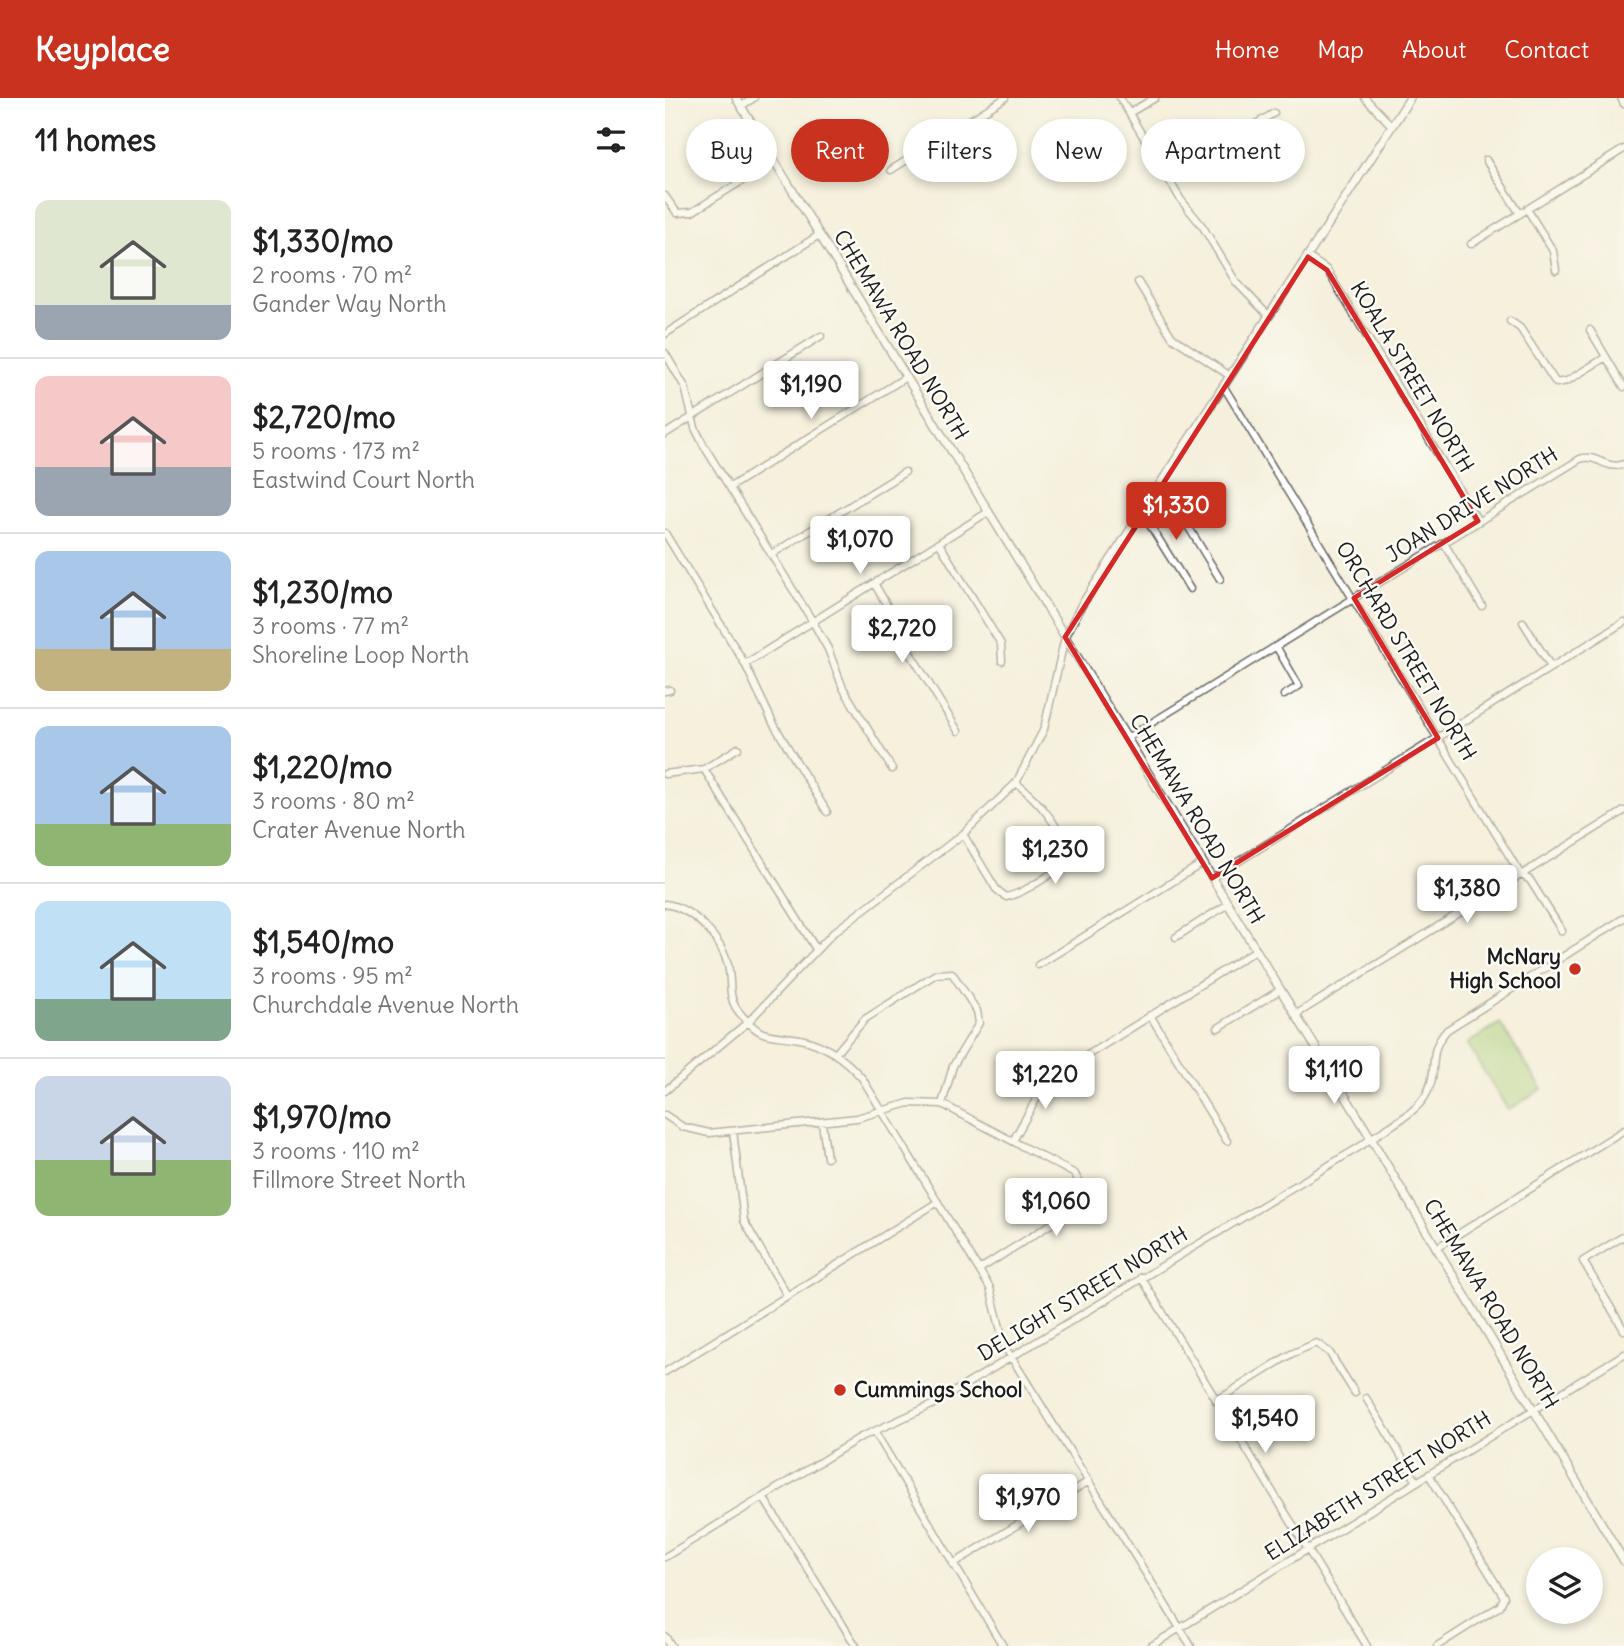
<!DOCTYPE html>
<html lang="en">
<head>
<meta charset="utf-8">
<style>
  :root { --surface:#fff; --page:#f6f6f6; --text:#222; --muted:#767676; --line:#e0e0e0; --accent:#c8321e }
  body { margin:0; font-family:Delius,sans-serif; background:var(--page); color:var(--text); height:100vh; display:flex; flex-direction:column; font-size:26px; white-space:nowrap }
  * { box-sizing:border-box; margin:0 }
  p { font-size:23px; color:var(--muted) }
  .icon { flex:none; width:38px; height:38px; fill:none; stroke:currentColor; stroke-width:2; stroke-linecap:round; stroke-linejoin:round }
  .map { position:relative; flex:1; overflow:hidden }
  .side { display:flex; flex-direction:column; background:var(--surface); width:665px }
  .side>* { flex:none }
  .banner { position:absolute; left:21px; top:21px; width:665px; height:63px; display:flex; gap:14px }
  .buttons { position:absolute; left:861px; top:1449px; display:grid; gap:14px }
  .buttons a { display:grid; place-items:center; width:77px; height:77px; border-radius:50%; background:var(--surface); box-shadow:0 4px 10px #0003; font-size:35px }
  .price { position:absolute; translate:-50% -60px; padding:0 16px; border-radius:7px; background:#fff; color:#222; font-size:23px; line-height:46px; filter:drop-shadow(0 2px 4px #0008) }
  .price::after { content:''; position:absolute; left:50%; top:42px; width:21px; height:16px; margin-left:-10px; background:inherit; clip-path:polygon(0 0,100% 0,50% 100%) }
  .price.on { background:var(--accent); color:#fff }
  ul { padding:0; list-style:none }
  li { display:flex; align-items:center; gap:21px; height:175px; padding:0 35px }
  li+li { border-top:2px solid var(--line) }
  li span { display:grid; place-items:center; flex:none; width:196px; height:140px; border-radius:14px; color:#555 }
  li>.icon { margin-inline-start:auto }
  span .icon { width:84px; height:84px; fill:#fffc; stroke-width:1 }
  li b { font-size:30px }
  h2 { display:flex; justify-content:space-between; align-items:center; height:84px; padding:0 35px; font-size:30px }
  .chip { padding:0 24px; border-radius:32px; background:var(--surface); box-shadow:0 4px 10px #0003; font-size:24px; line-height:63px }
  .chip.on { background:var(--accent); color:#fff }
  header { display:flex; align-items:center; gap:42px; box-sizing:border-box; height:98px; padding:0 35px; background:var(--accent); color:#fff }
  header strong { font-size:33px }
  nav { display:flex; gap:38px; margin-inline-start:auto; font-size:24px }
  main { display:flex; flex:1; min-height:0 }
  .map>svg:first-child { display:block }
  .green { fill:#a5ce7a; stroke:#60754b; stroke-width:2 }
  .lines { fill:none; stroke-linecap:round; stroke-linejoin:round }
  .minor-casing { stroke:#686660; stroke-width:9 }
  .tertiary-casing { stroke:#686660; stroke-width:10 }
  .minor { stroke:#fff; stroke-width:6 }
  .tertiary { stroke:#fff; stroke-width:7 }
  .marked { fill:none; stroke:#d62828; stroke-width:5; stroke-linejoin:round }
  .poi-dot { fill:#c8321e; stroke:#fdfcf7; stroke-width:2.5 }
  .labels { text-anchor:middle; stroke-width:5; stroke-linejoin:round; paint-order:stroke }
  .street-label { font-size:21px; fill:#1c1c1c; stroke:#fdfcf7 }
  .poi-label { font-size:21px; font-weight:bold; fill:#1c1c1c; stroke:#fdfcf7; text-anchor:end }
</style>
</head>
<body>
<header>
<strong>Keyplace</strong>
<nav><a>Home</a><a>Map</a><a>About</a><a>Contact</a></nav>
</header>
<main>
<section class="side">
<h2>11 homes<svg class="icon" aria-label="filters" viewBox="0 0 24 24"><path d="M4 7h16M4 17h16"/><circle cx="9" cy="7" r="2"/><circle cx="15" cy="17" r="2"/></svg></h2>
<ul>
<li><span style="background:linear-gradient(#dfe7d0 75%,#9aa5b1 0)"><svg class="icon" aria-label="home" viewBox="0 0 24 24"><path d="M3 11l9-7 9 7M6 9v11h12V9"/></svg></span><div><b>$1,330/mo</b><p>2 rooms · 70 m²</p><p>Gander Way North</p></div></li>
<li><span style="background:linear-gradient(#f6c9c9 65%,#9aa5b1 0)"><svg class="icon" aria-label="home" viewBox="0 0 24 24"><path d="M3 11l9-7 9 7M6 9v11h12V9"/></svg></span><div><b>$2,720/mo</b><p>5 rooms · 173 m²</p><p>Eastwind Court North</p></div></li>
<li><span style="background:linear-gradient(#a9c7e8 70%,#c2b280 0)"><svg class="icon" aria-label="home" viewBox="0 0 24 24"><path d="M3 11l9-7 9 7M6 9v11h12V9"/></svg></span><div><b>$1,230/mo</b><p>3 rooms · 77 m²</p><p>Shoreline Loop North</p></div></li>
<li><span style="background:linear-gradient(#a9c7e8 70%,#8fb573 0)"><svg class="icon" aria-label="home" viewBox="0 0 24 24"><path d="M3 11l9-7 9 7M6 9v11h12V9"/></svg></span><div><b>$1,220/mo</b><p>3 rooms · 80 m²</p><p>Crater Avenue North</p></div></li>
<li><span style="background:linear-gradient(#bfe0f5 70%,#7fa58c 0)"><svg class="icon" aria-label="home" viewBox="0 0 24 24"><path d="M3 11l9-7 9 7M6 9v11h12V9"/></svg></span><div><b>$1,540/mo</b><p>3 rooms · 95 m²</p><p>Churchdale Avenue North</p></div></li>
<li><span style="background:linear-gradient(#c9d6e8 60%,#8fb573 0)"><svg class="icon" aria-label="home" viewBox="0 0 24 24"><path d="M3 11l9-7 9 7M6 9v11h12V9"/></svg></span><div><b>$1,970/mo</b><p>3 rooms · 110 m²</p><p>Fillmore Street North</p></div></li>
</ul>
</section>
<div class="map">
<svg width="959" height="1548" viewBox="0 0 959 1548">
  <rect width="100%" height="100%" fill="#fdfcf7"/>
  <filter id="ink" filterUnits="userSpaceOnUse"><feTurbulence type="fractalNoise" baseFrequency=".0143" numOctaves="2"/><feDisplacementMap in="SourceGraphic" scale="14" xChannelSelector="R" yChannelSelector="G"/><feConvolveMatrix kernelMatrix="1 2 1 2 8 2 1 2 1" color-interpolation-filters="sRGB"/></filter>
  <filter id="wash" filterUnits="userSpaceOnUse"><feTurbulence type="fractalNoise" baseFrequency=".00686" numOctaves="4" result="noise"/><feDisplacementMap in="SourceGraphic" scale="28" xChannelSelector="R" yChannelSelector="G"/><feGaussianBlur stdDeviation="1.57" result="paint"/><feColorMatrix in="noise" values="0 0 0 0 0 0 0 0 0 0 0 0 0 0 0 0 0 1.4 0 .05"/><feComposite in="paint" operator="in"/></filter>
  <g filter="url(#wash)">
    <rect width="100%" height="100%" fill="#f5f0dd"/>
    <path class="green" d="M835 925 877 991 843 1012 802 946Z"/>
  </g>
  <g filter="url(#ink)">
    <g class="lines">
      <defs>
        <path id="minor" d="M455 0 516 102 538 129 571 184 604 218
          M700 0 726 27
          M956 0 959 6
          M76 8 89 0
          M464 15 490 0
          M821 62 855 116
          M226 72 340 0
          M503 79 609 15
          M0 98 12 115 27 114 109 63
          M862 111 888 153 891 172
          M806 146 959 51
          M643 159 662 172 813 423
          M473 184 507 239 565 278
          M845 223 855 230 891 285 902 283 941 259
          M925 232 959 289
          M0 236 154 137
          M0 255 20 289 30 330 39 348 148 524 163 551 178 590 227 671
          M559 289 856 777 865 782 897 833
          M0 336 156 238
          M65 389 241 279
          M493 389 506 400 555 481
          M475 418 483 424 525 491
          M0 435 80 566 108 625 162 714
          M274 445 336 546 337 563
          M779 445 817 508
          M107 456 240 374
          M209 485 233 527 241 548 293 633
          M858 524 886 569
          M611 548 634 588 619 597
          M80 566 323 414
          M0 593 5 592
          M462 640 915 361C931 355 942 373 959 366
          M39 671 151 851
          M0 676 39 671 73 650
          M298 736 331 791 341 799C356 796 399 772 402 757 397 729 373 702 351 685
          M547 780 959 524
          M0 806C28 810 56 840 63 867 67 884 62 900 74 914 98 943 102 935 135 941 161 946 180 961 197 980L325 1190 340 1249 526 1548
          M511 839 563 806
          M373 867 538 765
          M485 917 562 1043
          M630 917 959 713
          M553 930 615 892
          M171 955 200 921 271 876 287 875 312 913 314 925 288 968 277 1006
          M0 993 83 924 169 834 298 736 351 685 379 631 400 539
          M0 1017 18 1029 44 1035 192 1020 244 1005 277 1006 410 1076 417 1090 413 1109 315 1171
          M157 1025 162 1060
          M68 1033 79 1123 122 1197
          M349 1041 373 998 397 973 591 852
          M959 1138 918 1163 959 1232
          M771 1150 959 1032
          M476 1179 702 1548
          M0 1274 273 1104
          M701 1300 752 1384
          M551 1303 626 1256 651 1245 664 1254 690 1295
          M210 1334 338 1548
          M764 1377 839 1499 835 1508 772 1548
          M98 1399 191 1548
          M0 1459 194 1340 267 1307 696 1048C716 1031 752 1018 763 993 774 970 761 955 782 932L959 820
          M288 1466 424 1383
          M486 1548 959 1256"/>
        <path id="tertiary" d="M71 0 695 1022 959 1463
          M400 539 416 508 745 0
          M0 1539 6 1548"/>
      </defs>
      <use href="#minor" class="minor-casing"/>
      <use href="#tertiary" class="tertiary-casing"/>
      <use href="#minor" class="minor"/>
      <use href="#tertiary" class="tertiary"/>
    </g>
  </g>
  <path d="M0 0H959V1548H0ZM643 159 662 172 813 423 689 500 773 640 547 780 400 539Z" fill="#f5f0dd" fill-opacity=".55" fill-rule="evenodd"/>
  <path class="marked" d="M643 159 662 172 813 423 689 500 773 640 547 780 400 539Z"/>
  <g class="poi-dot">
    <circle cx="910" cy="871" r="7"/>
    <circle cx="175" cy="1292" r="7"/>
  </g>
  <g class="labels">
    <g class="street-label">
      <text transform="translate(236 237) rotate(59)" y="7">CHEMAWA ROAD NORTH</text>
      <text transform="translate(747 279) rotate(59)" y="7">KOALA STREET NORTH</text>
      <text transform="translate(807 407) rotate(-32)" y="7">JOAN DRIVE NORTH</text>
      <text transform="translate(741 553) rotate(59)" y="7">ORCHARD STREET NORTH</text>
      <text transform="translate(532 721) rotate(59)" y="7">CHEMAWA ROAD NORTH</text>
      <text transform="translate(418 1196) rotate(-31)" y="7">DELIGHT STREET NORTH</text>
      <text transform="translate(826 1206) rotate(59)" y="7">CHEMAWA ROAD NORTH</text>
      <text transform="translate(713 1388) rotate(-32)" y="7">ELIZABETH STREET NORTH</text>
    </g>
    <g class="poi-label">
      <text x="896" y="866">McNary<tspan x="896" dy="24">High School</tspan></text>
      <text x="189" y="1299" text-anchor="start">Cummings School</text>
    </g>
  </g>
</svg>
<div class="buttons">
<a><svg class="icon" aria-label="layers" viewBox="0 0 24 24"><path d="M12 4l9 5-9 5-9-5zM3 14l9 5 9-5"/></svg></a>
</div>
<b class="price" style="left:146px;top:323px">$1,190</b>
<b class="price on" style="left:511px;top:444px">$1,330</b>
<b class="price" style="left:195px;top:478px">$1,070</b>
<b class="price" style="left:237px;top:567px">$2,720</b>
<b class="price" style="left:390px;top:788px">$1,230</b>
<b class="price" style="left:802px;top:827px">$1,380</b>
<b class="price" style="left:669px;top:1008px">$1,110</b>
<b class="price" style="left:380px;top:1013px">$1,220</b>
<b class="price" style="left:391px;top:1140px">$1,060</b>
<b class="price" style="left:600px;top:1357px">$1,540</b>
<b class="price" style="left:363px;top:1436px">$1,970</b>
<div class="banner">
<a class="chip">Buy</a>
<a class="chip on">Rent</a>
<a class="chip">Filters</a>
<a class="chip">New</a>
<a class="chip">Apartment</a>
</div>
</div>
</main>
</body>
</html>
